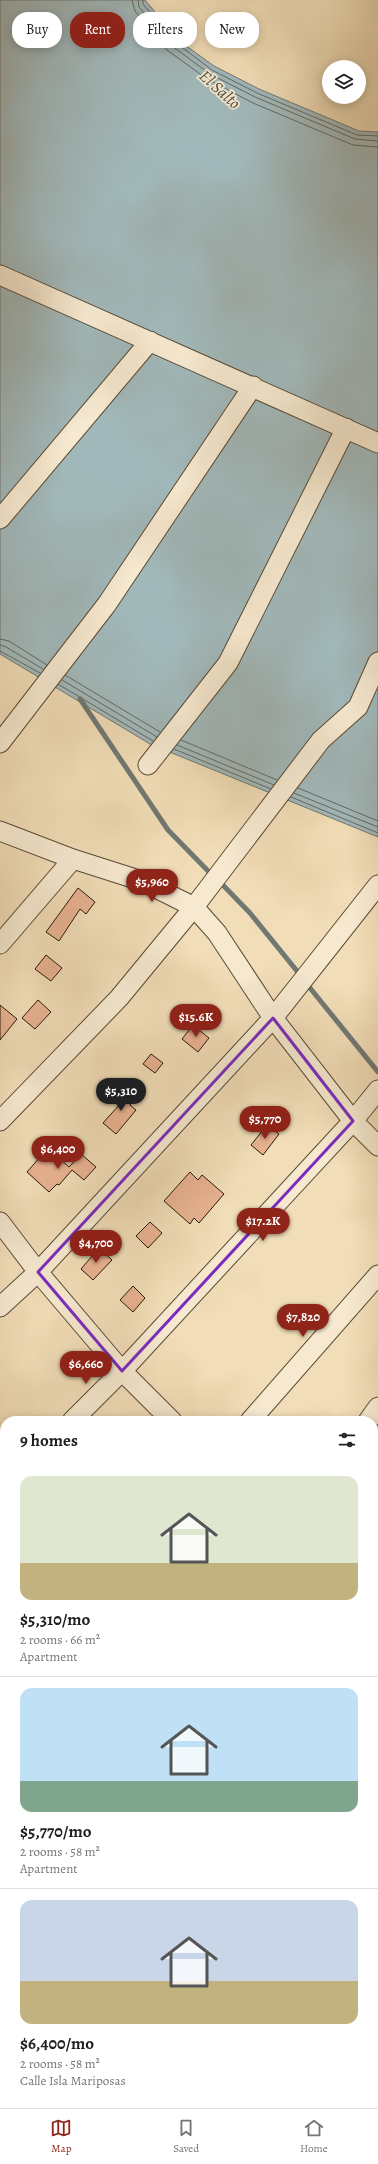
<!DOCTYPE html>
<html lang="en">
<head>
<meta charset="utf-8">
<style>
  :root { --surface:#fff; --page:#f2f2f2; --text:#202124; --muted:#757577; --line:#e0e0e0; --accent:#8f2418 }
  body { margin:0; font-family:Alegreya,serif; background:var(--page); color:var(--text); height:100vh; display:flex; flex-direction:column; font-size:15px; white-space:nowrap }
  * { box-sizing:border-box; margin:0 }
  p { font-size:13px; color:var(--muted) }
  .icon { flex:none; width:22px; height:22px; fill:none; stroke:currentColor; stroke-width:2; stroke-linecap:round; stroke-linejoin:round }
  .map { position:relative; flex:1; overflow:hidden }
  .details { position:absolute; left:0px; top:1416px; width:378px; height:692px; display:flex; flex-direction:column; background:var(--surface); border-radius:16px 16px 0 0; box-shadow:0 2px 10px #0003 }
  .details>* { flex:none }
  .banner { position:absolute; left:12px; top:12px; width:354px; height:36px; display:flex; gap:8px }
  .buttons { position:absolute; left:322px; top:60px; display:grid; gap:8px }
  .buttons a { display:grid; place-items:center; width:44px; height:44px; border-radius:50%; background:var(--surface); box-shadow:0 2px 10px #0003; font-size:20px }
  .price { position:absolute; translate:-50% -34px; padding:0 9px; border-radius:14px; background:var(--accent); color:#fff; font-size:13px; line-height:26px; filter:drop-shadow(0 1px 2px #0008) }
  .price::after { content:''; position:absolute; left:50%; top:24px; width:12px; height:9px; margin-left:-6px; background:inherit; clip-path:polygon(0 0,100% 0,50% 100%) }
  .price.active { background:#222; color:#fff }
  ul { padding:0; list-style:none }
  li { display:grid; align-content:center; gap:8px; height:212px; padding:0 20px }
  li+li { border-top:1px solid var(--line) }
  li span { display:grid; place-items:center; height:124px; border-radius:12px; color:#555 }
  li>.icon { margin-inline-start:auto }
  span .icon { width:72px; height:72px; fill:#fffc; stroke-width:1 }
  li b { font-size:17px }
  h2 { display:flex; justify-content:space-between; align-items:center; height:48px; padding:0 20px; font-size:17px }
  .chip { padding:0 14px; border-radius:16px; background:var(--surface); box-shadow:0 2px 10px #0003; font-size:14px; line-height:36px }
  .chip.active { background:var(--accent); color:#fff }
  .tab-bar { display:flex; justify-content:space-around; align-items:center; height:56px; border-top:1px solid var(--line); background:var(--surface); font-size:11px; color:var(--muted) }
  .tab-bar a { display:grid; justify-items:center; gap:2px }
  .tab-bar .active { color:var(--accent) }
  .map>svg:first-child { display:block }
  .water { fill:#a1b8ba; stroke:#707873 }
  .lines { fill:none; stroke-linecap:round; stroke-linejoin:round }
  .shore { stroke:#646861; stroke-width:1 }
  .stream { stroke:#707873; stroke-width:5 }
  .building { fill:#e8b291; stroke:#261908 }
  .street-casing { stroke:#594a34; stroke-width:21 }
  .street { stroke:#f6e9d0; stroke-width:19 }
  .marked { fill:none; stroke:#7b2cbf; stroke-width:3; stroke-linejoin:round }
  .labels { text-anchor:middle; stroke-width:3.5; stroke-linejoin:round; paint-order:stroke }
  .water-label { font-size:17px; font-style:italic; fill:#515146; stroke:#f6e9d0 }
</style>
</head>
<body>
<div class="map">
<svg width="378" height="2108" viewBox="0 0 378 2108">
  <rect width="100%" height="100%" fill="#f1ddb7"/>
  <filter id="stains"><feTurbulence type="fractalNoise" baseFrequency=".005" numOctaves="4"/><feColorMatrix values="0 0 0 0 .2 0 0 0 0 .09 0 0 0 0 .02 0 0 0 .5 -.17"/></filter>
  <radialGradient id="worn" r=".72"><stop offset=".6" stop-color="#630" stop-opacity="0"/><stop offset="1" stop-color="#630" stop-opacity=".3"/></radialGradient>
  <path class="water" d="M0 0H145L178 40 214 66 259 89 359 131 378 132V837L150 744 0 654Z"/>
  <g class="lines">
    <path class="shore" d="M132 0 135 11 167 50 207 79 253 103 353 145 378 147
      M138 0 139 7 172 46 210 74 255 97 355 139 378 141
      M143 0V4L175 42 212 70 257 93 357 135 378 136
      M0 639 9 641 47 665
      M0 645 6 647 43 669
      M0 651 40 673
      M65 675 160 732
      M62 680 157 737
      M58 684 153 741
      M181 740 277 780
      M177 745 274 785
      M174 749 271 789
      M298 788 378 821
      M294 793 378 827
      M291 797 378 833"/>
    <path class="stream" d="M80 699 168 830 213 876
      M219 881 250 913 301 976
      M306 983 378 1072
      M373 1476 378 1464
      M373 1766 374 1777
      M374 1785 378 1829"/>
  </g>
  <path class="building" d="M78 888 95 902 86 914 80 909 59 941 46 932Z
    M46 955 62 968 51 981 35 969Z
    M38 1000 51 1012 35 1029 22 1018Z
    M0 1005 17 1019 0 1040Z
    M193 1025 209 1038 198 1052 182 1039Z
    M151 1054 163 1063 155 1073 143 1064Z
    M124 1089 136 1098 130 1105 136 1110 116 1134 103 1123 120 1104 115 1100Z
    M267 1125 279 1134 263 1155 251 1145Z
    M48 1148 69 1167 81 1154 96 1167 84 1180 72 1170 59 1185 57 1184 49 1192 27 1172Z
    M190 1172 198 1180 202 1175 224 1194 199 1223 194 1218 190 1224 164 1201Z
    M150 1222 162 1233 148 1248 136 1236Z
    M99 1248 112 1260 93 1280 81 1269Z
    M133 1286 145 1298 133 1312 120 1300Z"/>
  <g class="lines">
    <defs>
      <path id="street" d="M0 275 378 443
        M0 519 150 341
        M0 743 107 604 253 386
        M148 765 228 663 346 428
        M0 831 73 859 142 881 194 907 217 933 273 1018 353 1121 378 1146
        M0 944 73 859
        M0 1121 119 998 194 907 321 740 358 707 378 662
        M0 1222 38 1272 122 1371 172 1421
        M0 1307 38 1272 273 1018 378 885
        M72 1421 122 1371 353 1121 378 1090
        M250 1421 378 1275
        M368 1421 378 1407
        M0 1493 5 1488
        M373 1608 378 1612
        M0 1663 5 1658
        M373 1783 378 1780
        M0 1831 5 1827
        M0 1862 5 1896
        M373 1960 378 1957
        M0 2057 5 2050
        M20 2103 21 2108
        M235 2103 239 2108"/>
    </defs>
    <use href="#street" class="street-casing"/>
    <use href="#street" class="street"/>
  </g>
  <path class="marked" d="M273 1018 353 1121 122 1371 38 1272Z"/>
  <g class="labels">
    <g class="water-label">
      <text transform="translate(220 89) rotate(42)" y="6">El Salto</text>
    </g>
  </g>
  <rect width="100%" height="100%" filter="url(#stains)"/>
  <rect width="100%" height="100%" fill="url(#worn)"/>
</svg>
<div class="buttons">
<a><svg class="icon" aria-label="layers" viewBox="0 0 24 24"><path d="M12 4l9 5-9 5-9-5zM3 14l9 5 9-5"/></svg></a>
</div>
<b class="price" style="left:152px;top:903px">$5,960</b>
<b class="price" style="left:196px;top:1038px">$15.6K</b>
<b class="price active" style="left:121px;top:1112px">$5,310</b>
<b class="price" style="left:265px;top:1140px">$5,770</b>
<b class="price" style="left:58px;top:1170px">$6,400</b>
<b class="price" style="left:263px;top:1242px">$17.2K</b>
<b class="price" style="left:96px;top:1264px">$4,700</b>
<b class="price" style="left:303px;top:1338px">$7,820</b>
<b class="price" style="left:86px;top:1385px">$6,660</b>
<div class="banner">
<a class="chip">Buy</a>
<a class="chip active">Rent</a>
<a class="chip">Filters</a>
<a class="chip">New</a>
</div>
<section class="details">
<h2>9 homes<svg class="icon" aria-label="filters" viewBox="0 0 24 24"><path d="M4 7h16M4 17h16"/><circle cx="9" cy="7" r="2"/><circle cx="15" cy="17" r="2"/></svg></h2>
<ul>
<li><span style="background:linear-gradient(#dfe7d0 70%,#c2b280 0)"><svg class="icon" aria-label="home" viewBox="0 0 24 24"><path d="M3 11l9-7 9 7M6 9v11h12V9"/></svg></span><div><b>$5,310/mo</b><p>2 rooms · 66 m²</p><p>Apartment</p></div></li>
<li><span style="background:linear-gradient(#bfe0f5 75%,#7fa58c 0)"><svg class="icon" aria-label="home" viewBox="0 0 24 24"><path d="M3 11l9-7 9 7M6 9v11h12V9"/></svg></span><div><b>$5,770/mo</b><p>2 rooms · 58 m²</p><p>Apartment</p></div></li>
<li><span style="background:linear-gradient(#c9d6e8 65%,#c2b280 0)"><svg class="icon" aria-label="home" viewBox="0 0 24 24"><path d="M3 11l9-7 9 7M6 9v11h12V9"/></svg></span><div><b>$6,400/mo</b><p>2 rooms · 58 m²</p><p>Calle Isla Mariposas</p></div></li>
</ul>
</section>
</div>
<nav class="tab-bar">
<a class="active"><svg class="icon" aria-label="map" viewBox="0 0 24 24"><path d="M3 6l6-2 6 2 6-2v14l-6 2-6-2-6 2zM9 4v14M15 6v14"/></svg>Map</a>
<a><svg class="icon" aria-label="saved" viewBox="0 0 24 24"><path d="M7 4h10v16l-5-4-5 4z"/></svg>Saved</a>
<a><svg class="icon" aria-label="home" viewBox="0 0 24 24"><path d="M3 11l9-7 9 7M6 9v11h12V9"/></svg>Home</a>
</nav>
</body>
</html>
